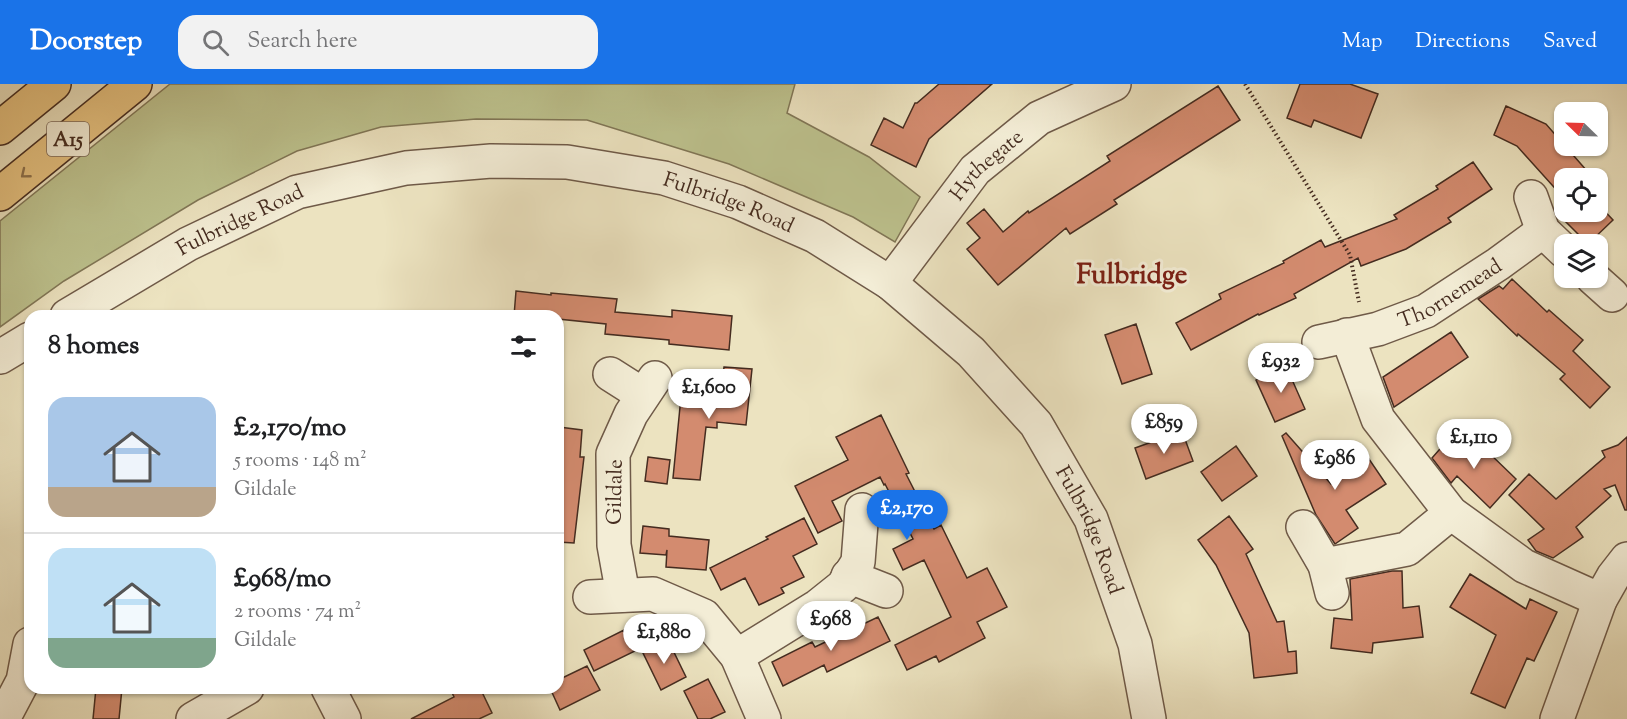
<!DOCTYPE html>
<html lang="en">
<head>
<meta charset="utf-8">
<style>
  :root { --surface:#fff; --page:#f2f2f2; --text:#202124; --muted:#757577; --line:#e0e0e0; --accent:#1a73e8 }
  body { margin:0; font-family:"Sorts Mill Goudy",serif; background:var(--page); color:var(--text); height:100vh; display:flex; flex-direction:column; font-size:22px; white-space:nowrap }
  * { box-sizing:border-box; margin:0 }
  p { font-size:20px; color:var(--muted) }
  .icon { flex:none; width:33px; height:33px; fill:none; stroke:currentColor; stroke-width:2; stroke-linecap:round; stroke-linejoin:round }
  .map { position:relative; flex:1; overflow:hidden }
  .details { position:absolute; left:24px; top:226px; width:540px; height:384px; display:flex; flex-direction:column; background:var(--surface); border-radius:18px; box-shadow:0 2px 4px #0004 }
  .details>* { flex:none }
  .needle { width:39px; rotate:293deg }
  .buttons { position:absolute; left:1554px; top:18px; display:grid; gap:12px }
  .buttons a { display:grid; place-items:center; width:54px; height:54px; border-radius:12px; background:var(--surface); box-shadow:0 2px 4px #0004; font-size:30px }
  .price { position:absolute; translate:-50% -51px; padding:0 14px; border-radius:21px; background:#fff; color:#222; font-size:20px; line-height:39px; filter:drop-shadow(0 2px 3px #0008) }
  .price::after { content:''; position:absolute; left:50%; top:36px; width:18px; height:14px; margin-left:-9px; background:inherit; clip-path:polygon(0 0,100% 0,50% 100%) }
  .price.on { background:var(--accent); color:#fff }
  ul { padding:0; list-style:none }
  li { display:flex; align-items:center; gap:18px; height:150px; padding:0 24px }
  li+li { border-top:2px solid var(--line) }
  li span { display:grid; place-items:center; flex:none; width:168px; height:120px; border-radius:18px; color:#555 }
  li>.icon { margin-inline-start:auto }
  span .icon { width:72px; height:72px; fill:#fffc; stroke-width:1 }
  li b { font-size:26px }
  h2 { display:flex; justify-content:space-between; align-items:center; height:72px; padding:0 24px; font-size:26px }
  header { display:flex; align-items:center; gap:36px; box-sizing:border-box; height:84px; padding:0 30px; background:var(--accent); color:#fff }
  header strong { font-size:28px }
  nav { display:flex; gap:33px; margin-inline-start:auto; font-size:21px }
  .search { width:420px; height:54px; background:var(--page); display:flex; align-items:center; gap:15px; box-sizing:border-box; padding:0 21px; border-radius:18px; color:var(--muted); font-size:22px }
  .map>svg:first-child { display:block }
  .green { fill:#bdc28e; stroke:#817757; stroke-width:1.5 }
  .building { fill:#d38b6f; stroke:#452c20; stroke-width:1.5 }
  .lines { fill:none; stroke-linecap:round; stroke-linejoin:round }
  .minor-casing { stroke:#6f5a48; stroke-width:36 }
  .tertiary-casing { stroke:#6f5a48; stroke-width:36 }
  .trunk-casing { stroke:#452c20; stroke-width:36 }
  .path { stroke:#452c20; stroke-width:4; stroke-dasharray:1.5 3; stroke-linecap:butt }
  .minor { stroke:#f3edd6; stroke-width:33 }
  .tertiary { stroke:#f3edd6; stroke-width:33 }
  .trunk { stroke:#e6c280; stroke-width:33 }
  .oneway { stroke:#8d704b }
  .labels { text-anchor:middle; stroke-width:6; stroke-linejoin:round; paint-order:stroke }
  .shield { fill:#f3edd6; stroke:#796657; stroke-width:1.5 }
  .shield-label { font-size:20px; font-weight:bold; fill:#452c20 }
  .street-label { font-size:21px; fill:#452c20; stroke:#f3edd6 }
  .district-label { font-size:27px; font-weight:bold; fill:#7a1f14; stroke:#f3edd6 }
</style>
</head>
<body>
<header>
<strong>Doorstep</strong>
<div class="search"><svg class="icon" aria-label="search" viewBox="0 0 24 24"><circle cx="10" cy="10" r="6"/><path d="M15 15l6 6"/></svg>Search here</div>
<nav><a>Map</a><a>Directions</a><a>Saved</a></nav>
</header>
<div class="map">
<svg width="1627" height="635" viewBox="0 0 1627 635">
  <rect width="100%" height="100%" fill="#ece3c0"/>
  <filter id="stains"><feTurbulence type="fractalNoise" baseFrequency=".00333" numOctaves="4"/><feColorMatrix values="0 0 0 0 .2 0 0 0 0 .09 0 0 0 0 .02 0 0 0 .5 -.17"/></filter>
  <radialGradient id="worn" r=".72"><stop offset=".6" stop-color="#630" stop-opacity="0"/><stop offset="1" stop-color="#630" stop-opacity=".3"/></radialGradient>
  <path class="green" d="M170 0H795L787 29 869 73 920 113 895 158 853 133 729 80 587 36 476 35 381 43 297 67 198 116 64 197 0 243V137Z"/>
  <path class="building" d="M939 0H992L929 55 916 83 871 61 884 34 903 44 915 19H917Z
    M1300 0H1350L1378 10 1361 54 1314 36 1311 43 1287 34Z
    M1218 2 1240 36 1114 116 1117 120 1070 150 1066 144 998 201 967 165 980 154 967 139 984 125 1003 148 1028 127 1029 129 1110 77 1107 72Z
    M1506 22 1546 40 1587 87 1579 94H1564V108L1561 111 1517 62 1494 51Z
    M1473 78 1492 105 1448 134 1451 138 1406 165 1361 182 1358 174 1294 210 1296 214 1259 231 1258 230 1191 266 1176 239 1221 215 1219 210 1284 179 1283 177 1321 156 1325 163 1397 135 1394 131 1438 105 1436 102Z
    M1598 120 1613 136 1588 160 1566 138 1577 128H1598Z
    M1512 195 1547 228 1549 226 1583 256 1573 267 1610 303 1590 324 1560 295 1565 290 1518 250 1517 252 1478 215 1499 202 1503 205Z
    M516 207 551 211V209L617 215 615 228 672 233V226L732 232 729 266 669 260V256L605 250 606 240 558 235V232H514Z
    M1136 240 1152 290 1122 300 1105 251Z
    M1451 248 1468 273 1394 323 1383 293Z
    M1286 282 1305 325 1275 338 1256 296Z
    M724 283 752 285 746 341 717 338V344L706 343 700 396 673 394 681 313 720 317Z
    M881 331 909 389 906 390 934 445 941 441 967 494 987 484 1007 523 977 538 985 554 939 578 936 572 907 586 895 561 951 533 924 476 903 486 893 465 913 455 885 400 884 401 880 393 832 417 842 437 818 449 795 402 848 376 836 353Z
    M559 343 582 346 580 373H584L574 459 558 458Z
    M1182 347 1193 377 1146 395 1135 364Z
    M1286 349 1331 400 1369 375 1386 400 1346 426 1358 444 1335 460 1316 431 1282 352Z
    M1453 350 1480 374 1487 367 1516 395 1490 424 1457 392 1451 399 1432 374Z
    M1627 353V426H1625L1615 401 1604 405 1611 412 1576 443 1583 453 1553 474 1536 467 1528 456 1544 445 1509 411 1529 390 1556 415 1605 373 1602 367 1618 361Z
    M1236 362 1257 392 1222 417 1201 388Z
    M648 373 670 376 667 400 645 397Z
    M1229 432 1253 465 1246 470 1277 538 1284 537 1288 568 1296 567 1297 589 1254 594 1249 549 1216 481 1198 456Z
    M804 434 817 460 793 472 804 493 781 504 784 509 759 521 745 494 721 506 710 484 768 455 766 453Z
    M643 442 669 445V452L709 456 706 486 666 483 667 466 666 471 640 469Z
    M1392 487H1402L1403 524 1419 522 1423 553 1373 559 1372 569 1331 564 1334 534 1352 536 1350 495Z
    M1470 490 1526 525 1530 515 1557 528 1534 577 1527 574 1505 624 1471 609 1496 551 1450 523Z
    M878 533 890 557 827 588 824 581 783 602 772 578 812 558 815 563Z
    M624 546 635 567 594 587 584 566Z
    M668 556 686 593 661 606 643 569Z
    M587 582 600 606 560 626 550 604H558V596Z
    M708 595 725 628 710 635H698L684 607Z
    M96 604H122L119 635H93Z
    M450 604H480L492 629 479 635H411L454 613Z"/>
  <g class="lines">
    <defs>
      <g id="minor">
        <path d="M1531 113 1543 147 1564 167"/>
        <path d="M1593 194 1612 211"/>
        <path id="s1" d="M890 199 975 86 1039 34 1114 0"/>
        <path d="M1347 251 1378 335 1451 429 1524 482 1600 516"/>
        <path id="s2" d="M1319 258 1378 245 1426 227 1498 180 1543 147"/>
        <path d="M610 290 643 311"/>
        <path d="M1303 443 1325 481 1332 509"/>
        <path d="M1325 481 1407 465 1451 429"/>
        <path d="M848 492 886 507"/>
        <path d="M623 511 614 461 613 370 631 330 655 294"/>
        <path d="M590 513 653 510 704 532 737 572 764 635"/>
        <path d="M737 572 818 522 843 502 858 478 862 426"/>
        <path d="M328 604 344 635"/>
        <path d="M3 635 23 597 30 560"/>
        <path d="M193 635 247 604"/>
        <path d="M1557 635 1600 516 1613 493 1627 475"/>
      </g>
      <g id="tertiary">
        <path id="s3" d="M67 232 188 160 297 108 406 84 491 77 567 78 664 94 738 118 815 152 890 199 971 268 1036 340 1091 435 1135 560 1149 635"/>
        <path d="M0 273 30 255"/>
      </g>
      <path id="trunk" d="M0 44 54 0
        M0 110 135 0"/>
    </defs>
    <use href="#minor" class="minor-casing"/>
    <use href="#tertiary" class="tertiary-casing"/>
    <use href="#trunk" class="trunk-casing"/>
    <path class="path" d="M1245 0 1350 171 1359 218"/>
    <use href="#minor" class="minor"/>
    <use href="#tertiary" class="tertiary"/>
    <use href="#trunk" class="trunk"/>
  </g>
  <defs><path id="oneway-chevron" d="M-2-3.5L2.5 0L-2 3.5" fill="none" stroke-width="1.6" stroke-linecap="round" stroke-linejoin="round" transform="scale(1.5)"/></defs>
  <use class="oneway" href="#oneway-chevron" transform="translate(25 90) rotate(141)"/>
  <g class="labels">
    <rect class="shield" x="47" y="38" width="42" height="34" rx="4.5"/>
    <g class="shield-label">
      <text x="68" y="62">A15</text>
    </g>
    <g class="street-label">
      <text dy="7" stroke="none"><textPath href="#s1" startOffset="153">Hythegate</textPath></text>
      <text dy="7" stroke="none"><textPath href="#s3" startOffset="702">Fulbridge Road</textPath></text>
      <text dy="7" stroke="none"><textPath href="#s3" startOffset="198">Fulbridge Road</textPath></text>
      <text dy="7" stroke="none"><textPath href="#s2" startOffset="141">Thornemead</textPath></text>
      <text transform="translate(614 408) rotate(-89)" y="7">Gildale</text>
      <text dy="7" stroke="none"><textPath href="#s3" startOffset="1206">Fulbridge Road</textPath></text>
    </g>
    <g class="district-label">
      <text x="1132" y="199">Fulbridge</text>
    </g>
  </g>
  <rect width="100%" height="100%" filter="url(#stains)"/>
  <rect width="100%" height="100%" fill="url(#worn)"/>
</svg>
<div class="buttons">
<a><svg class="needle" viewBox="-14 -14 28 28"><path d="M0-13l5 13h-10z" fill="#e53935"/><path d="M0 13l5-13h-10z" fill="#757577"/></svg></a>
<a><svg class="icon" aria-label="locate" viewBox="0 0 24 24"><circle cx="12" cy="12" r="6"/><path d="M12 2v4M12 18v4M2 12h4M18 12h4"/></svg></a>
<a><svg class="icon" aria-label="layers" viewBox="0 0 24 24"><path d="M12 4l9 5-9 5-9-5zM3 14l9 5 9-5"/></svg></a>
</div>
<b class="price" style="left:1281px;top:310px">£932</b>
<b class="price" style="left:709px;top:336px">£1,600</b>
<b class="price" style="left:1164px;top:371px">£859</b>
<b class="price" style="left:1474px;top:386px">£1,110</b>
<b class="price" style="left:1335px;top:407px">£986</b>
<b class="price on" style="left:907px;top:457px">£2,170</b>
<b class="price" style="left:831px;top:568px">£968</b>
<b class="price" style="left:664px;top:581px">£1,880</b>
<section class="details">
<h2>8 homes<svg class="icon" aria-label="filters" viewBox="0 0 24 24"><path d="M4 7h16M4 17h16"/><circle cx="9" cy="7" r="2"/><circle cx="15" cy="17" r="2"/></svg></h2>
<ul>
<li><span style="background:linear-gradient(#a9c7e8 75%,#b9a48a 0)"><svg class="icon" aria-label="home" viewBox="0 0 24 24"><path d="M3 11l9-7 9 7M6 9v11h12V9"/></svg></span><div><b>£2,170/mo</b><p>5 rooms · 148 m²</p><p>Gildale</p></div></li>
<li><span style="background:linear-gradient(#bfe0f5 75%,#7fa58c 0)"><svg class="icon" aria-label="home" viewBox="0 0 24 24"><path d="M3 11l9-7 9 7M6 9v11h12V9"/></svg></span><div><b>£968/mo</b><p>2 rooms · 74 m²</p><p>Gildale</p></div></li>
</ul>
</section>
</div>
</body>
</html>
